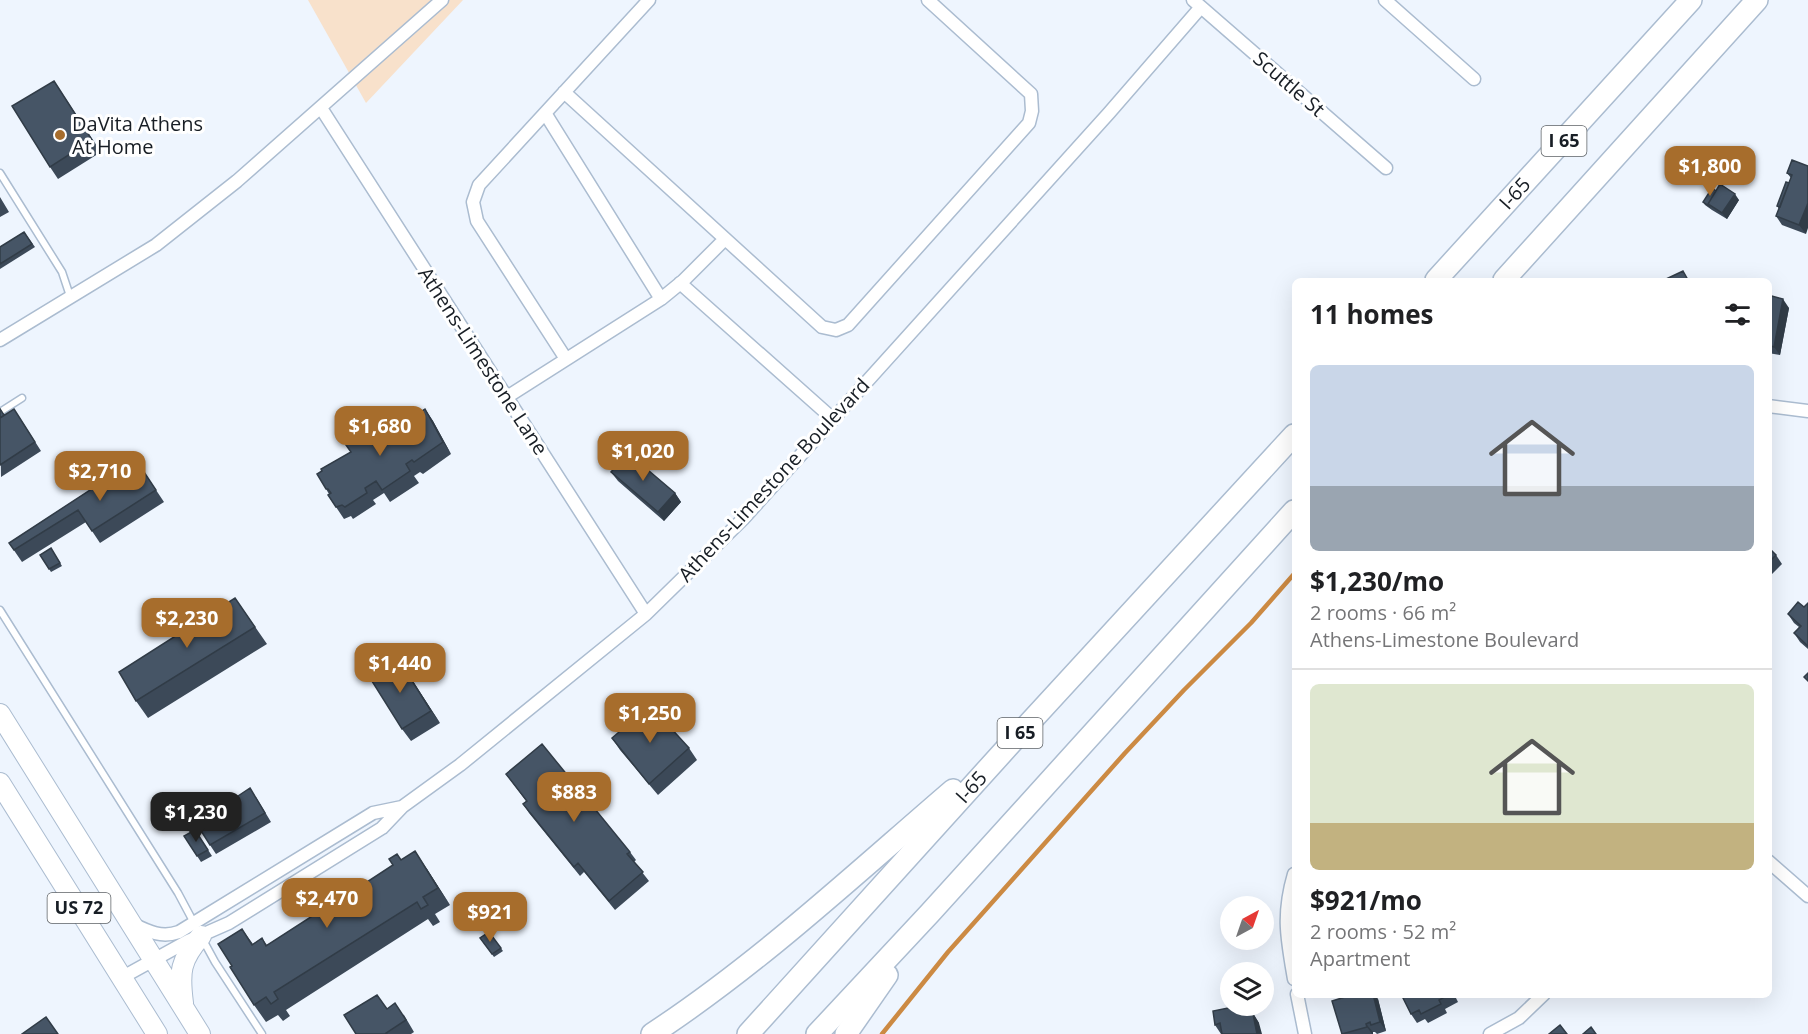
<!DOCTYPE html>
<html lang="en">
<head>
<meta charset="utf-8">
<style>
  :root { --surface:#fff; --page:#f2f2f2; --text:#202124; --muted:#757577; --line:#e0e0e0; --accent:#a76d2c }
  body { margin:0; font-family:"Open Sans",sans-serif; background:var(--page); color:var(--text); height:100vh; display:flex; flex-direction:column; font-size:22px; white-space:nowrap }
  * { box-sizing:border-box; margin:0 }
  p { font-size:20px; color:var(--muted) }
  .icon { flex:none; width:33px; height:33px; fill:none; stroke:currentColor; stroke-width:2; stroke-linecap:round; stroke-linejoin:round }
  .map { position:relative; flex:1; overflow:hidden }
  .drawer { position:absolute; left:1292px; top:278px; width:480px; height:720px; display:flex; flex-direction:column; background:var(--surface); border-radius:9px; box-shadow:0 6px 24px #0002 }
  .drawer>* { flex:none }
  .needle { width:39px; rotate:40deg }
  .controls { position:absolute; left:1220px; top:896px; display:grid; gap:12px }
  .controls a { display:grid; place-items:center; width:54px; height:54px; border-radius:50%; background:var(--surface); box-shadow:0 6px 24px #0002; font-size:30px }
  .price { position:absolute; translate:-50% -51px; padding:0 14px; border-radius:12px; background:var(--accent); color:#fff; font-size:20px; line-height:39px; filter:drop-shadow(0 2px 3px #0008) }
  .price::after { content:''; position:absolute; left:50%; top:36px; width:18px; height:14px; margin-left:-9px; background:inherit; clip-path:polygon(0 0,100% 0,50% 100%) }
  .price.selected { background:#222; color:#fff }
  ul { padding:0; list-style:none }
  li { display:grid; align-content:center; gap:12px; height:318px; padding:0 18px }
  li+li { border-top:2px solid var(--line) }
  li span { display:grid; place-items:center; height:186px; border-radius:9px; color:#555 }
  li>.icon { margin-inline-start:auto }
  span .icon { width:108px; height:108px; fill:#fffc; stroke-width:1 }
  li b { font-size:26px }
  h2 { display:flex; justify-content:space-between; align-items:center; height:72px; padding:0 18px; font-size:26px }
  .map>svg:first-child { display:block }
  .green { fill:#f8e1cb }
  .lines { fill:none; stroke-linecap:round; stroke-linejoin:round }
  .stream { stroke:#cc8a43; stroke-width:4.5 }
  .service-casing { stroke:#abbcd0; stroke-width:9 }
  .minor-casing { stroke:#abbcd0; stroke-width:15 }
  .trunk-casing { stroke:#abbcd0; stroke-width:22 }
  .motorway-casing { stroke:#abbcd0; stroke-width:24 }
  .service { stroke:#fff; stroke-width:6 }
  .minor { stroke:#fff; stroke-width:12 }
  .trunk { stroke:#fff; stroke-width:20 }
  .motorway { stroke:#fff; stroke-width:21 }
  .wall { fill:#3c4958 }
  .shaded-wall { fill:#313c47 }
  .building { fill:#465566; stroke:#313c47; stroke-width:1.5 }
  .poi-dot { fill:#a76d2c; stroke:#fff; stroke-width:2 }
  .labels { text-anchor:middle; stroke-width:6; stroke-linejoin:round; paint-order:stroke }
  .shield { fill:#fff; stroke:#5d6266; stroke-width:1.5 }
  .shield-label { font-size:18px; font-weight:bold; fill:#181e25 }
  .street-label { font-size:20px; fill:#181e25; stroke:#fff }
  .poi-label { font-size:20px; fill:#181e25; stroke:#fff; text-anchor:start }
</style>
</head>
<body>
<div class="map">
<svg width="1808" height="1034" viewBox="0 0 1808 1034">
  <rect width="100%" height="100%" fill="#eef5fe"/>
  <path class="green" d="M308 0H463L366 103Z"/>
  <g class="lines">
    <path class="stream" d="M882 1034 948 952 1125 753 1184 690 1251 623 1294 574"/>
    <defs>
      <path id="service" d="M0 173 62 272 70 296
        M0 412 22 398
        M0 610 178 893 194 923
        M203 940 215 962 262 1034"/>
      <path id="minor" d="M1193 0 1386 168
        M1385 0 1474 79
        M564 92 822 327 836 330 848 325 1029 123 1032 111 1031 94 928 0
        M321 108 646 614
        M545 113 661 299
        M680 283 833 419
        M0 340 156 245 237 181 442 0
        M566 359 477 221 473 202 479 185 649 0
        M507 397 661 299 683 281 725 239
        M1768 406 1808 411
        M1768 861 1808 896
        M1294 874C1282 915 1287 938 1294 979
        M133 924C149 932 162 938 179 932L373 813 402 807
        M121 978 188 941 229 923 382 828 402 807 460 765 646 614 743 519 1109 113 1201 7
        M1297 994 1305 1034
        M1490 1034 1519 1018 1544 994"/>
      <path id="trunk" d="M0 714 200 1034
        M0 783 157 1034
        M183 1003C179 972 180 960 201 936"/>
      <g id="motorway">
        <path id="s1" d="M1436 280 1691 0"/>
        <path d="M1504 280 1757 0"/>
        <path d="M652 1034C760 963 855 874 953 790"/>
        <path id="s2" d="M748 1034 1022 731 1294 435"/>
        <path d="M817 1034 930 913 1294 511"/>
        <path d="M846 1034 887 975"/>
      </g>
    </defs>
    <use href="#service" class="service-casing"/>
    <use href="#minor" class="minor-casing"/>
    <use href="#trunk" class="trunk-casing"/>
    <use href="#motorway" class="motorway-casing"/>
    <use href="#service" class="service"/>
    <use href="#minor" class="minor"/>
    <use href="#trunk" class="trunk"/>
    <use href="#motorway" class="motorway"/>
  </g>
  <path class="wall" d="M54 81 101 152 58 179 50 167Z
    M1792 160 1806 234 1782 225 1776 216 1779 209 1777 206 1791 178 1787 173Z
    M1716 191 1739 200 1727 219 1712 210 1705 205 1703 202Z
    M0 197 9 212 0 217Z
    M24 232 35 247 0 269V247Z
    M1768 295 1789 308 1780 355 1768 353Z
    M0 408 4 415 20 418 41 451 1 477Z
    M425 409 433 421 451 454 423 474 420 472 414 476 419 483 390 502 384 493 373 500 376 504 353 519 351 516 344 519 328 495 329 494 326 489 322 471 394 423Z
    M136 460 164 502 100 543 86 522 22 562 9 543Z
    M611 472 675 493 681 502 664 521 618 481Z
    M1768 547 1776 555 1782 564 1768 578Z
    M51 548 62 566 51 572 40 555Z
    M235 598 267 644 148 718 136 701Z
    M1808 603V649L1800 642 1794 633 1799 627 1794 623 1788 614 1804 607Z
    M399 660 440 723 411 741 402 729 374 670 389 666Z
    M654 718 689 748 697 760 658 795 620 750 612 738Z
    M506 774 630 852 636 860 634 862 649 881 615 910 584 872 580 876 529 813 523 804 526 801Z
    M256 797 271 822 216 854 210 845 229 802Z
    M195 830 212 856 201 862 184 836Z
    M402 860 427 869 450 905 435 914 440 922 433 926 428 919 286 1010 290 1016 283 1021 278 1015 266 1022 254 1005 232 966 242 929 253 944 262 938 267 945Z
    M489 932 503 951 494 957 480 938Z
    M1401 994H1454L1458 1002 1445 1009 1447 1013 1428 1023 1425 1019 1417 1023 1411 1014Z
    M1378 999 1386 1031 1377 1034 1375 1032H1373V1034H1342Z
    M1248 1005 1259 1023 1221 1034 1215 1025Z
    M387 1008 404 1015 414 1032 411 1034H356Z"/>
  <path class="shaded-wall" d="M1735 194 1739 200 1727 219 1722 213Z
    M1808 203V228L1806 234 1799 225Z
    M1783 299 1789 308 1780 355 1774 347Z
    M425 409 433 421 451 454 443 442Z
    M675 493 681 502 664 521 658 512Z
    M399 660 407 672 440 723 431 711Z
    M415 851 427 869 450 905 438 888Z
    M1373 994H1375L1378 999 1386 1031 1380 1022Z
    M1248 1005 1259 1023 1262 1034H1257L1249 1014Z
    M1366 1024 1373 1032V1034H1372L1367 1027Z"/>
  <path class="building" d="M54 81 92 140 50 167 12 106Z
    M1792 160 1808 166V203L1799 225 1776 216 1792 175 1787 173Z
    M1786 182 1789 183 1780 207 1777 206Z
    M1720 184 1735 194 1722 213 1708 204Z
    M1712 188 1716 191 1708 204 1709 206 1703 202Z
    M24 232 32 244 0 264V247Z
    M1683 271 1688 280H1664Z
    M1768 295 1783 299 1774 347 1768 345Z
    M0 409 4 415 0 418Z
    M14 409 35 442 0 465V418Z
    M425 409 443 442 414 462 412 460 406 464 410 471 382 490 376 481 365 488 367 493 345 507 342 505 336 507 328 495 331 493 328 489H326L317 474 322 471 321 469 351 452 346 445 391 419 394 423 417 410 419 413Z
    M628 453 675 493 658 512 611 472Z
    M136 460 156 490 92 531 78 510 14 550 9 543Z
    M1768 547 1776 555 1768 563Z
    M51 548 60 563 49 569 40 555Z
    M235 598 255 627 136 701 119 672Z
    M1798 602 1804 607 1808 603V646L1794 633 1801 626 1788 614Z
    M399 660 431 711 402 729 370 678 377 673 374 670 387 663 389 666Z
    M1808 673V681L1804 677Z
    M643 706 654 718 658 714 689 748 649 784 612 738 633 720 631 717Z
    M542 744 630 852 627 854 643 872 609 901 578 863 574 867 523 804 527 801 506 774Z
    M250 788 265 813 210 845 196 823 221 806 219 802 226 798 229 802Z
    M195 830 208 850 197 856 184 836Z
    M415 851 438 888 423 897 428 905 421 909 417 902 274 992 278 999 271 1004 266 997 254 1005 230 967 232 966 218 944 242 929 252 945 262 938 266 946 331 904 328 900 334 896 338 901 393 865 389 859 397 854 401 860Z
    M489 932 501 948 492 954 480 938Z
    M1344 994H1373L1380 1022 1371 1025 1370 1022 1366 1024 1367 1027 1342 1034 1332 1001 1345 997Z
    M1401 994H1450L1439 1000 1441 1004 1421 1014 1419 1010 1411 1014Z
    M377 995 387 1009 395 1003 406 1020 386 1033 387 1034H356L344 1015Z
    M1243 1005H1247L1249 1014H1253L1257 1034H1222L1220 1023 1215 1025 1213 1011Z
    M46 1017 58 1034H22Z
    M1560 1025 1567 1034H1549Z
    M1591 1027 1596 1034H1583Z"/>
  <circle class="poi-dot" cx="60" cy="135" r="6"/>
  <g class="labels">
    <g class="shield">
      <rect x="1541.5" y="126" width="45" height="30" rx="4.5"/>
      <rect x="997.5" y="718" width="45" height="30" rx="4.5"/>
      <rect x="47.5" y="893" width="63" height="30" rx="4.5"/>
    </g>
    <g class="shield-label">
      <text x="1564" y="147">I 65</text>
      <text x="1020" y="739">I 65</text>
      <text x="79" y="914">US 72</text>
    </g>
    <g class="street-label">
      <text transform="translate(1289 84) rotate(41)" y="7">Scuttle St</text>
      <text dy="7" stroke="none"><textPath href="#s1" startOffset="117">I-65</textPath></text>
      <text transform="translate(483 361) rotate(57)" y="7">Athens-Limestone Lane</text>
      <text transform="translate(774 480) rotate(-47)" y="7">Athens-Limestone Boulevard</text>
      <text dy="7" stroke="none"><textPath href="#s2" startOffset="333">I-65</textPath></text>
    </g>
    <g class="poi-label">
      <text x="72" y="131">DaVita Athens<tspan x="72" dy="23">At Home</tspan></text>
    </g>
  </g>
</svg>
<div class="controls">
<a><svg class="needle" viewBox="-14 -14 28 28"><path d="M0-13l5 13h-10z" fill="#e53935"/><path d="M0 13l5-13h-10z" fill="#757577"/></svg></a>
<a><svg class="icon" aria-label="layers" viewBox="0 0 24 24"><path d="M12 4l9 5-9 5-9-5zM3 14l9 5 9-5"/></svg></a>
</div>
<b class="price" style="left:1710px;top:197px">$1,800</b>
<b class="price" style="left:380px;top:457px">$1,680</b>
<b class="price" style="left:643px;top:482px">$1,020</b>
<b class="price" style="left:100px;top:502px">$2,710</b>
<b class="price" style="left:187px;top:649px">$2,230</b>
<b class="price" style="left:400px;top:694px">$1,440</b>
<b class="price" style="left:650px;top:744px">$1,250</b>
<b class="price" style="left:574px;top:823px">$883</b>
<b class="price selected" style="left:196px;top:843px">$1,230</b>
<b class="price" style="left:327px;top:929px">$2,470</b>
<b class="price" style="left:490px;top:943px">$921</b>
<section class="drawer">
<h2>11 homes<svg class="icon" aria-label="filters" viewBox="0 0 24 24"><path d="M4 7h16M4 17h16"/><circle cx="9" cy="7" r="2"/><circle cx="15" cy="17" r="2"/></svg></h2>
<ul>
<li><span style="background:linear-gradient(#c9d6e8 65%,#9aa5b1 0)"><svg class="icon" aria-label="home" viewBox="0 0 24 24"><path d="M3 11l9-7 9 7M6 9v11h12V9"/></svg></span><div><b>$1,230/mo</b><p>2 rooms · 66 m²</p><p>Athens-Limestone Boulevard</p></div></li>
<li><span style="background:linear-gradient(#dfe7d0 75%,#c2b280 0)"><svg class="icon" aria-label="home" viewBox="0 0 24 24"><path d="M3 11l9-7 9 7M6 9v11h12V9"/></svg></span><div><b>$921/mo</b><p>2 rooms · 52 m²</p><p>Apartment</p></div></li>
</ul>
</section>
</div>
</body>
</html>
